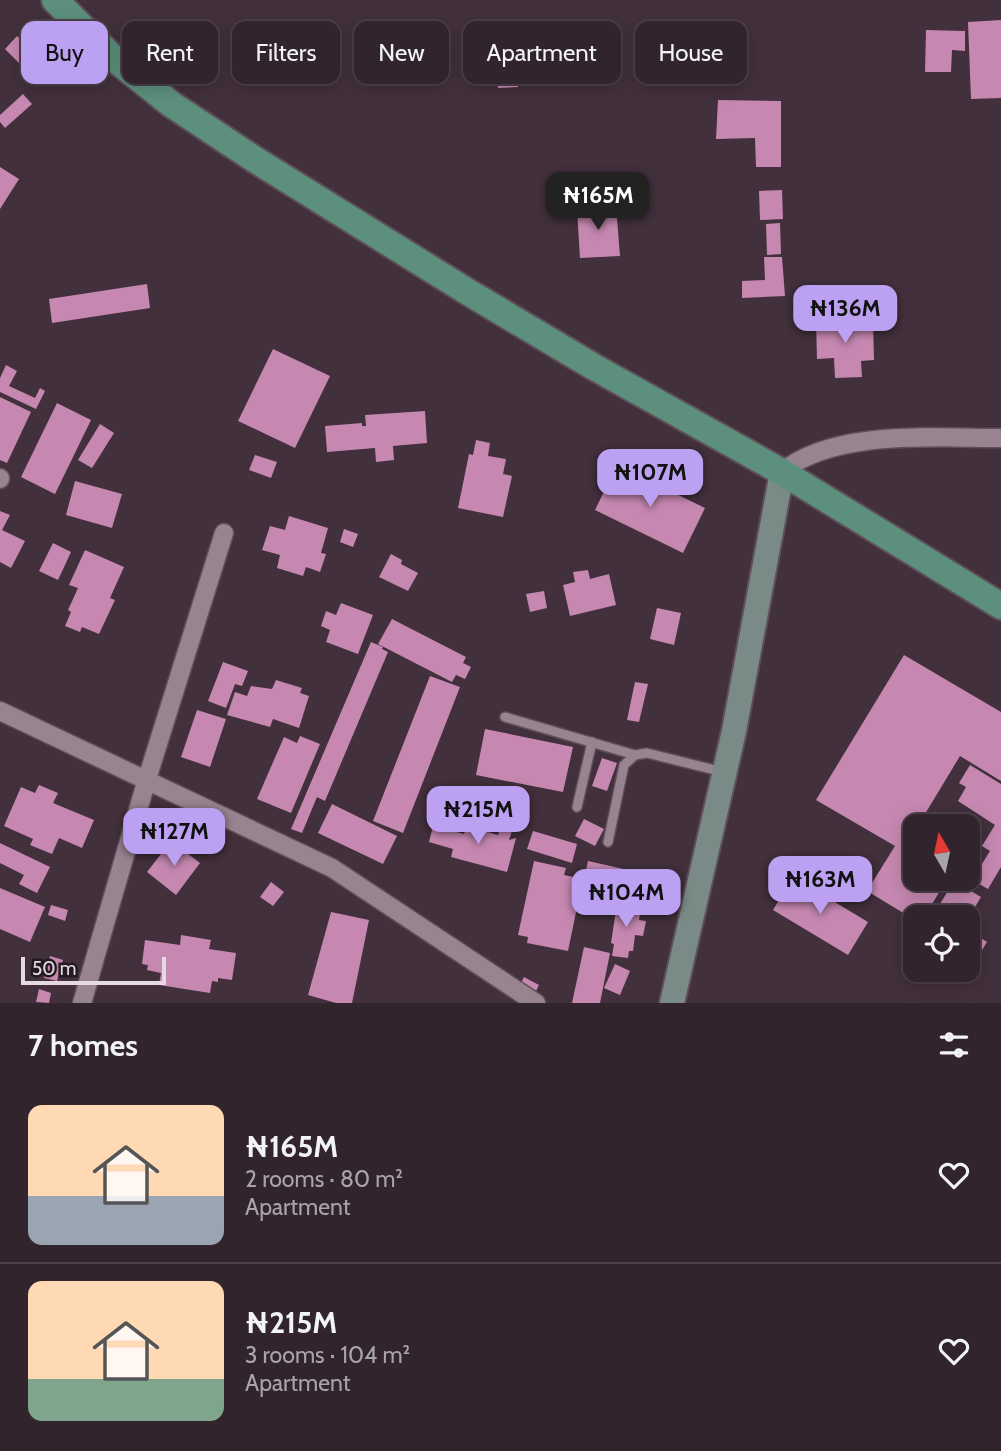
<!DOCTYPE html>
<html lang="en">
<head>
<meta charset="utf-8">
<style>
  :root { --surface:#32242d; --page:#3d3039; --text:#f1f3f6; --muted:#a8a4aa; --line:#4d4149; --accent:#bca0f2 }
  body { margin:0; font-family:Cabin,sans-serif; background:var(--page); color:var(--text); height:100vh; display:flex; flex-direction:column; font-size:26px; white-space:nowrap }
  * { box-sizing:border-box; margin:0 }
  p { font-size:23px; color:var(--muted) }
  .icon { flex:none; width:38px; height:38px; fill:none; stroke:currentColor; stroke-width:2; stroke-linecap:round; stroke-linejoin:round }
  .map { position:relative; height:1003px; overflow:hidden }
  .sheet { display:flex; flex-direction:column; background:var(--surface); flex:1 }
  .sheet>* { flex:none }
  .top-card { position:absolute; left:21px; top:21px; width:959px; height:63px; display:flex; gap:14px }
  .needle { width:46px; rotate:351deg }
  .buttons { position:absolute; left:903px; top:814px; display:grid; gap:14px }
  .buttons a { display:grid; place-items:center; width:77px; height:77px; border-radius:14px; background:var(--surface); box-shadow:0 4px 18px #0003,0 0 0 2px var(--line); font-size:35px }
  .scale { position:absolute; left:21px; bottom:18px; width:145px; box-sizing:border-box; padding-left:7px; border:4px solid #e6dae2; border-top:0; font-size:19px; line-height:24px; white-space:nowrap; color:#e6dae2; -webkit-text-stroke:5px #241b21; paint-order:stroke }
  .price { position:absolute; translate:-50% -60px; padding:0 16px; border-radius:14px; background:var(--accent); color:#111; font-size:23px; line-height:46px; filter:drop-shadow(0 2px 4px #0008) }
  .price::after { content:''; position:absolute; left:50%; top:42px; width:21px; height:16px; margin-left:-10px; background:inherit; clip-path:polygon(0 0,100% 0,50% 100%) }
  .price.selected { background:#222; color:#fff }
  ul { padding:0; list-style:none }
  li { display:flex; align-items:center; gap:21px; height:175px; padding:0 28px }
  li+li { border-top:2px solid var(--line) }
  li span { display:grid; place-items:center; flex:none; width:196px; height:140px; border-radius:14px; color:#555 }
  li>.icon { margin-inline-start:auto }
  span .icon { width:84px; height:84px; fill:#fffc; stroke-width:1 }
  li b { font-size:30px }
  h2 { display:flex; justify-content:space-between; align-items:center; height:84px; padding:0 28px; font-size:30px }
  .chip { padding:0 24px; border-radius:14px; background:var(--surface); box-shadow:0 4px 18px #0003,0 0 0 2px var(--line); font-size:24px; line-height:63px }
  .chip.selected { background:var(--accent); color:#111 }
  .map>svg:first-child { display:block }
  .building { fill:#c688b1 }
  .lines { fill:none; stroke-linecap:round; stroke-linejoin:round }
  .lane-casing { stroke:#5d4e58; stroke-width:12 }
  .street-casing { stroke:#5d4e58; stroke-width:21 }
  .secondary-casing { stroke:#5d4e58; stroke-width:28 }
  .primary-casing { stroke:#5d4e58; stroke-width:30 }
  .lane { stroke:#988390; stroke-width:9 }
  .street { stroke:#988390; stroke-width:18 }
  .secondary { stroke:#7a8a87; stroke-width:24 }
  .primary { stroke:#5c907d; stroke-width:26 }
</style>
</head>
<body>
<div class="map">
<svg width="1001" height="1003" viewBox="0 0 1001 1003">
  <rect width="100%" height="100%" fill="#42303c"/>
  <path class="building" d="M1001 20V98L971 99 968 22Z
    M926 30 965 31V51L952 50 951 72H925Z
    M17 36 32 52 20 64 5 49Z
    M517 53 518 87 498 88 497 54Z
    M23 94 32 104 5 128 0 122V115Z
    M718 100 781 101V167H756L755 138 716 139Z
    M0 167 19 179 0 209Z
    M782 190 783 219 760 220 759 191Z
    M616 206 620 256 580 258 577 209Z
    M780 223 781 254 767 255 766 224Z
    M764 257H782L785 296 742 298V281L765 280Z
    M147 284 150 308 52 323 49 299Z
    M853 319V323L873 322 874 360 861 361 862 377 835 378 834 358 817 359 816 321Z
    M273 349 330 376 295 448 238 421Z
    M6 365 17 371 9 386 35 398 40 388 45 391 36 409 0 392V378Z
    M0 397 31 412 7 463 0 460Z
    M57 403 91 420 55 494 21 477Z
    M425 411 427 443 393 446 394 460 376 462 375 448 327 452 325 426 362 423V426H366L365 415Z
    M100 424 114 433 92 468 78 460Z
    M476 440 490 443 488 456 506 459 503 474 512 476 503 517 458 508 469 454 473 455Z
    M255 455 277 462 271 478 249 470Z
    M617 465 705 508 683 553 595 510Z
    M75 481 122 494 112 528 66 515Z
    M0 511 10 515 2 530 25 541 11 568 0 562Z
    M289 516 328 528 321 553 326 554 320 572 306 567 303 576 277 568 280 555 262 550 270 526 285 530Z
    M344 529 358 534 353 547 340 542Z
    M53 543 71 552 58 580 39 571Z
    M85 550 124 567 110 598 115 600 99 634 82 627 80 632 65 626 71 612 68 610 78 588 69 585Z
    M391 554 402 560 401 564 418 573 408 591 379 577Z
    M588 570 590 579 609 574 616 605 570 616 563 585 575 582 573 572Z
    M544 591 547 608 530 612 526 594Z
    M341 603 373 615 358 654 326 642 330 630 321 626 326 611 336 615Z
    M657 608 681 613 674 645 650 639Z
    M392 619 466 657 463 663 471 667 465 679 456 675 452 682 378 644Z
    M371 642 383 647 382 649 388 652 325 801 317 797 302 833 291 829Z
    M904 655 1001 712V781L960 756 925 814 945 826H915V878H948L924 917H915V920L867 891 895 846 816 800Z
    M223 662 248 671 242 686 235 684 226 708 208 701Z
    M430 676 460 687 403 833 373 821Z
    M276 680 302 688 300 693 309 696 299 728 273 719 270 727 227 715 235 692 247 696 251 686 272 689Z
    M635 682 648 684 639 722 627 720Z
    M197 710 226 719 210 767 181 757Z
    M485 729 573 747 563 792 476 775Z
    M300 736 320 744 291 813 257 799 284 737 297 743Z
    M602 758 617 763 607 791 592 786Z
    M970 765 1001 784V867L988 889 972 880 990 851 982 846 995 825 958 801 966 787 959 783Z
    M39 785 58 793 53 803 94 820 82 848 59 838 52 854 30 845 33 839 4 826 21 787 35 793Z
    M332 804 397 836 383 864 318 833Z
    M584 819 604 829 595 846 575 836Z
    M501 824 513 828 509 840 516 838 507 872 451 857 453 849 429 842 433 826 464 834 466 826 498 835Z
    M533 831 577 844 572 863 527 849Z
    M171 841 200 863 176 895 147 872Z
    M0 843 50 867 37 893 19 884 24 875 0 863Z
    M534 861 566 868 564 875 578 878 576 887 581 888 568 951 527 943 528 937 518 935Z
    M588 861 628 870 623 892 583 884Z
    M793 877 868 922 848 955 773 910Z
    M954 881 981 897 969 917H932Z
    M271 882 284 892 273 906 260 897Z
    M0 888 45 907 30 942 0 929Z
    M617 903 641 907 639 920 646 921 643 936 635 935 633 951H629L628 958 612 956 614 944 611 943Z
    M51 905 68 910 65 921 48 915Z
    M331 912 369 920 352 1003H336L308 995Z
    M968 930 987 942 979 955 968 948Z
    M181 935 211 940 209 949 236 953 232 980 218 978V982L212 981 210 993 159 985 161 973 147 970 148 965 142 964 145 940 180 945Z
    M584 947 610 953 600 1003H572Z
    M50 956 63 960 57 981 44 978Z
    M615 964 630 971 620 995 604 988Z
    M524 977 539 985 535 993 520 985Z
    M39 989 51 993 49 1003 36 1002Z"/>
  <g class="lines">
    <defs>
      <path id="lane" d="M505 717 635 755
        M577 807 592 742
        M608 842 624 765 635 755 647 753 723 772"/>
      <path id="street" d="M782 472C834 429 936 438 1001 438
        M0 479V478
        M0 711 332 868 536 1003
        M82 1003 147 779 224 533"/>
      <path id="secondary" d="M672 1003 734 731 782 472"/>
      <path id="primary" d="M55 0 111 56 171 104 254 159 468 292 594 367 782 472 1001 606"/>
    </defs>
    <use href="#lane" class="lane-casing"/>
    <use href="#street" class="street-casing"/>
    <use href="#secondary" class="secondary-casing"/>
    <use href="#primary" class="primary-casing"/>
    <use href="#lane" class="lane"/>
    <use href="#street" class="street"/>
    <use href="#secondary" class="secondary"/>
    <use href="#primary" class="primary"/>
  </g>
</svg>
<div class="buttons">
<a><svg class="needle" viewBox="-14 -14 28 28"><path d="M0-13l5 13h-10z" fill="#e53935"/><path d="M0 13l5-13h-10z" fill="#a8a4aa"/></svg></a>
<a><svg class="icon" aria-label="locate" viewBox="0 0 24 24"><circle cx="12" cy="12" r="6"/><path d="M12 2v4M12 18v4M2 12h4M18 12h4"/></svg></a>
</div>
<div class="scale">50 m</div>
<b class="price selected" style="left:598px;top:232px">₦165M</b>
<b class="price" style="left:845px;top:345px">₦136M</b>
<b class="price" style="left:650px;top:509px">₦107M</b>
<b class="price" style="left:478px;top:846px">₦215M</b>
<b class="price" style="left:174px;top:868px">₦127M</b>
<b class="price" style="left:820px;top:916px">₦163M</b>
<b class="price" style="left:626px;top:929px">₦104M</b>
<div class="top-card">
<a class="chip selected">Buy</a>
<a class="chip">Rent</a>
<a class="chip">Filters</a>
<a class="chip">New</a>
<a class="chip">Apartment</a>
<a class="chip">House</a>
</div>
</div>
<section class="sheet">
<h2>7 homes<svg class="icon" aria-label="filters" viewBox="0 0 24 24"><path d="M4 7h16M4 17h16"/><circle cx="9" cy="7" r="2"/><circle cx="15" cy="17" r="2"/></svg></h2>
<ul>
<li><span style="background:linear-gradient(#ffd9b3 65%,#9aa5b1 0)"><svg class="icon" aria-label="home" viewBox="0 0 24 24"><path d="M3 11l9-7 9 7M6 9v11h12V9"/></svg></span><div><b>₦165M</b><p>2 rooms · 80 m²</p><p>Apartment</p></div><svg class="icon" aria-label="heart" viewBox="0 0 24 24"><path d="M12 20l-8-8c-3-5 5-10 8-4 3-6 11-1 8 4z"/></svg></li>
<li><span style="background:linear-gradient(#ffd9b3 70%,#7fa58c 0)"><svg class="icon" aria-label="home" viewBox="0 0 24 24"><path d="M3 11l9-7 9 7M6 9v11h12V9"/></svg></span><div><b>₦215M</b><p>3 rooms · 104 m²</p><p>Apartment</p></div><svg class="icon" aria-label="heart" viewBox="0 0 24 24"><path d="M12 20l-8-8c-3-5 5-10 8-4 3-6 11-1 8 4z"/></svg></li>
</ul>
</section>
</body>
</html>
